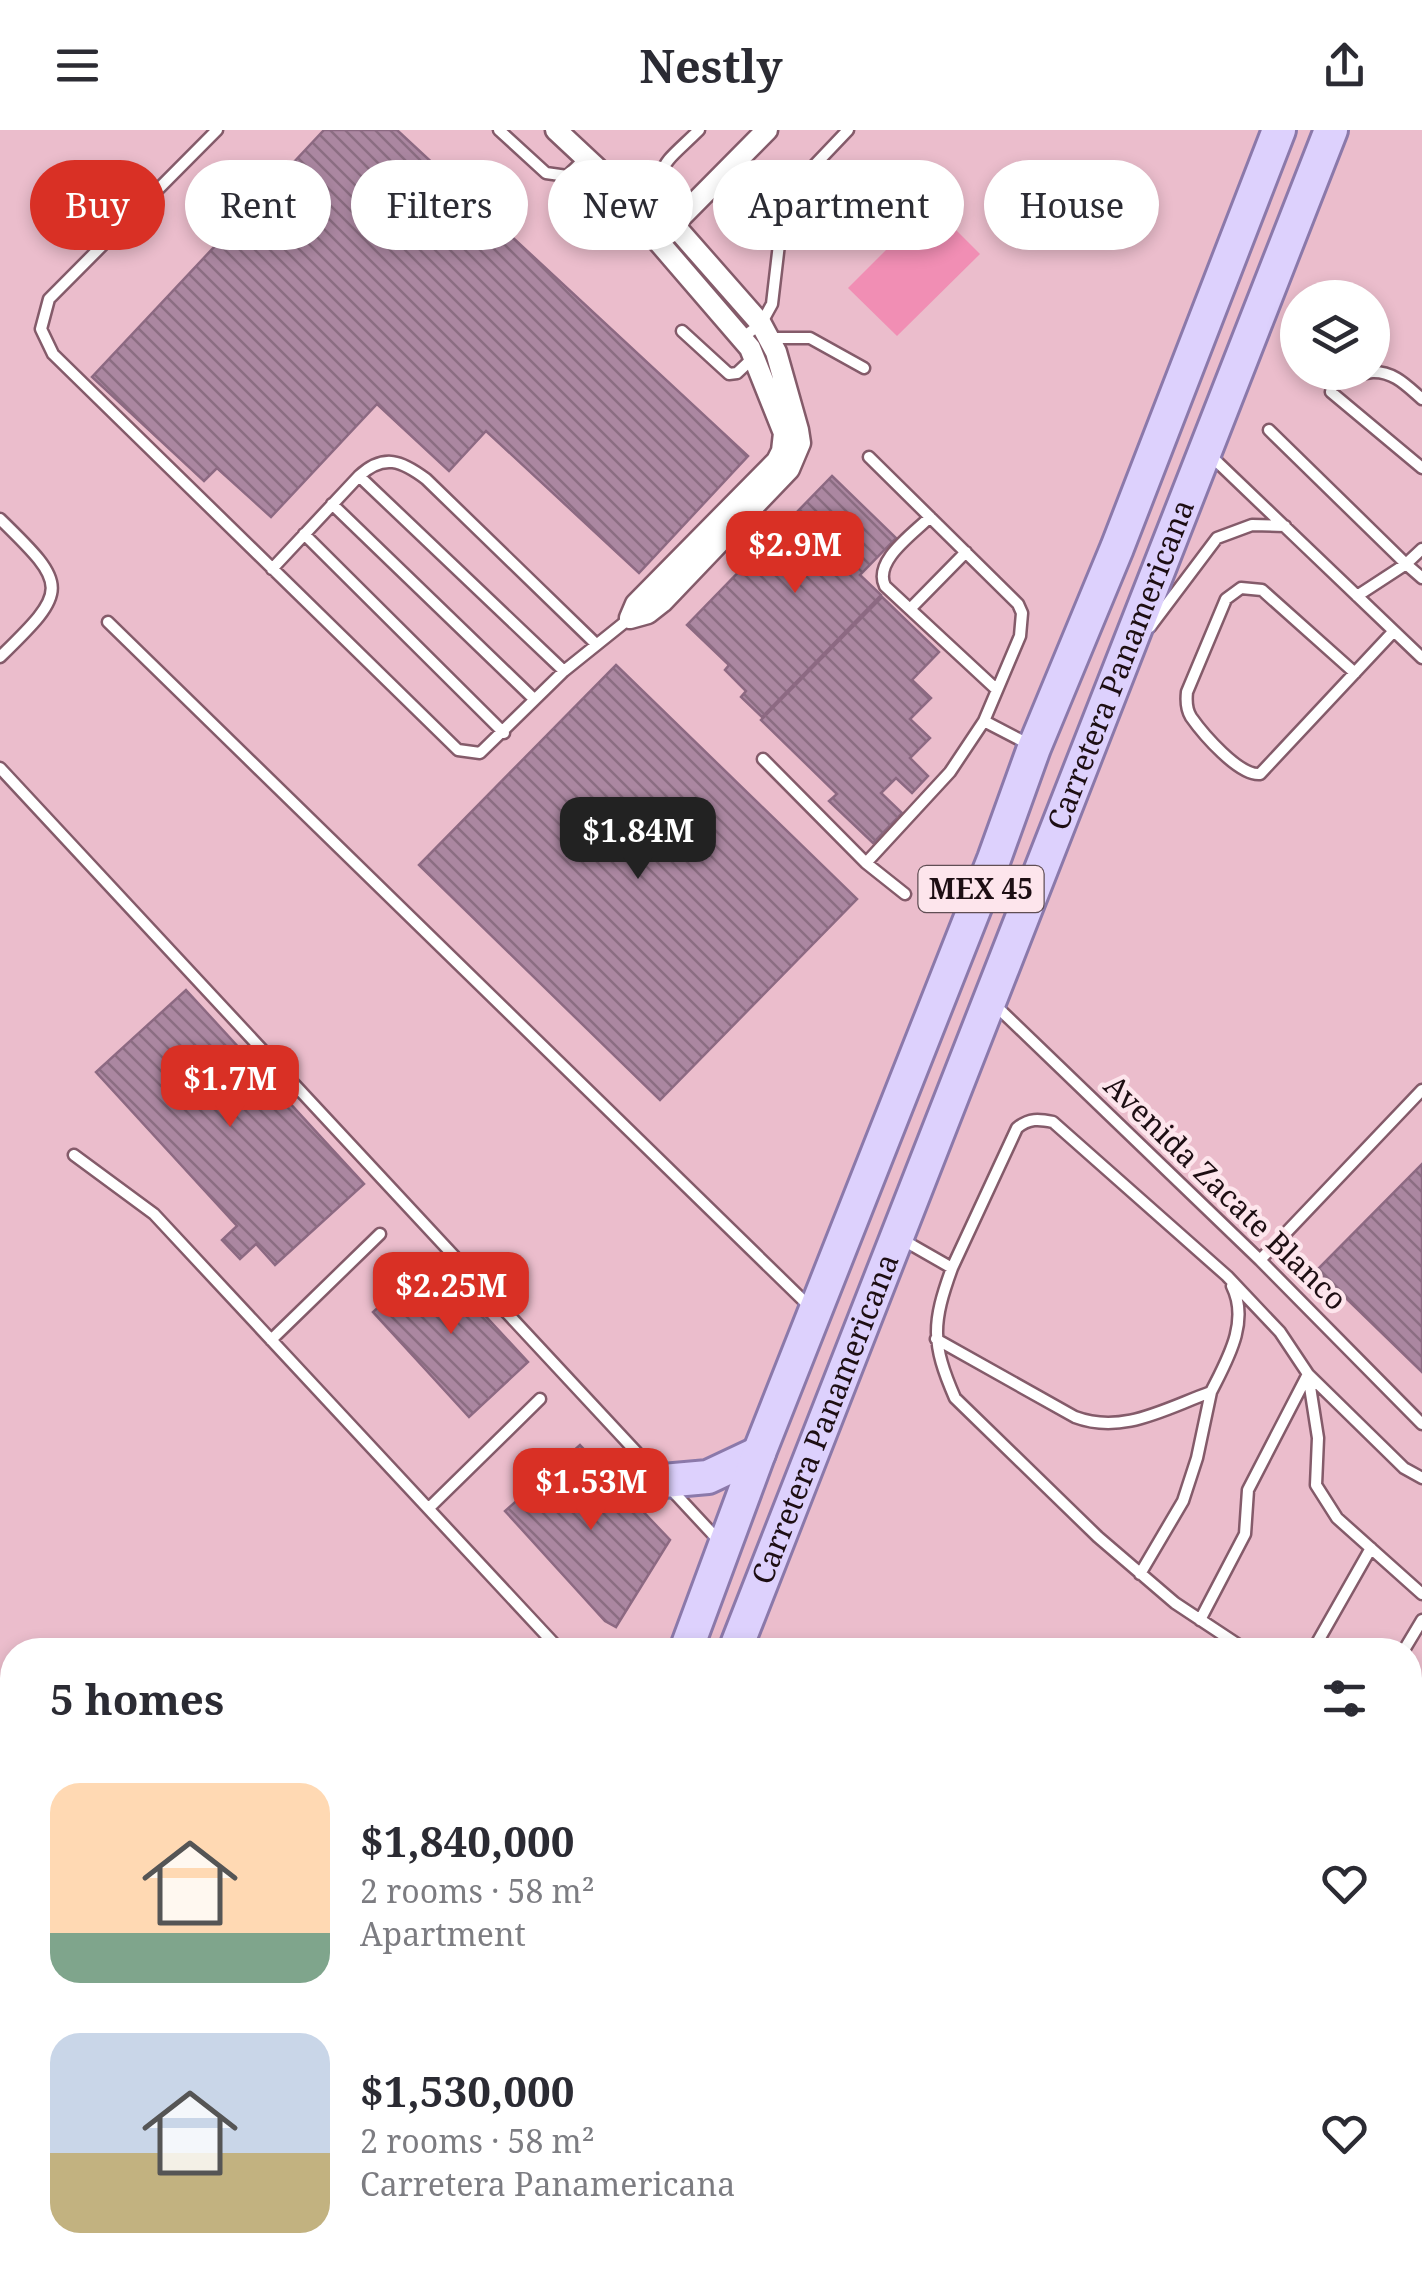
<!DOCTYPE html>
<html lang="en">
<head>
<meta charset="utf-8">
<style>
  :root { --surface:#fff; --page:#f2f2f3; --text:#2b2b33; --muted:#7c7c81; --accent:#d93025 }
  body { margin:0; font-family:"Noto Serif",serif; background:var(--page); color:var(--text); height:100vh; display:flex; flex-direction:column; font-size:38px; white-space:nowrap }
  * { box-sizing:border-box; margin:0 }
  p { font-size:32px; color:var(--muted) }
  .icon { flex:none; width:55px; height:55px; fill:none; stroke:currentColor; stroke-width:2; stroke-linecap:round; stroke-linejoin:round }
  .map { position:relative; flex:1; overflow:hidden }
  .sheet { position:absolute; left:0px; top:1508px; width:1422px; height:642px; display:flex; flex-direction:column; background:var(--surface); border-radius:40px 40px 0 0; box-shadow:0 5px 15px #0003 }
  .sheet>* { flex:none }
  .hud { position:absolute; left:30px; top:30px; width:1362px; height:90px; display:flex; gap:20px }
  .controls { position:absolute; left:1280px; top:150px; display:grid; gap:20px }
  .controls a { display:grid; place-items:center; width:110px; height:110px; border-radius:50%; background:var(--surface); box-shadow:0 5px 15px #0003; font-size:50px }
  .price { position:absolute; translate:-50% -85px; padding:0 22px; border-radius:20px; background:var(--accent); color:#fff; font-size:32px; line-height:65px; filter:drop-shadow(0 2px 5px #0008) }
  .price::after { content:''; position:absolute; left:50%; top:60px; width:30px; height:22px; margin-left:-15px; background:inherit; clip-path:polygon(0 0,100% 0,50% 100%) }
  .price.current { background:#222; color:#fff }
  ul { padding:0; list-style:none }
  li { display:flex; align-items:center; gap:30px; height:250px; padding:0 50px }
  li span { display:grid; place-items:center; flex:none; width:280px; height:200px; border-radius:30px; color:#555 }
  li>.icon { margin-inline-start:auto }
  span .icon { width:120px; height:120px; fill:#fffc; stroke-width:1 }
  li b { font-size:42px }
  h2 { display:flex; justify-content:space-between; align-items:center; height:120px; padding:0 50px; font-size:42px }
  .pill { padding:0 35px; border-radius:45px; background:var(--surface); box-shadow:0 5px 15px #0003; font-size:35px; line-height:90px }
  .pill.current { background:var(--accent); color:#fff }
  header { display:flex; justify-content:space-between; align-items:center; height:130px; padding:0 50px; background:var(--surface); font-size:45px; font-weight:700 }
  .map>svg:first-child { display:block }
  .park { fill:#f18eb4 }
  .building { fill:url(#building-back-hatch); stroke:#8c6982; stroke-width:2.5 }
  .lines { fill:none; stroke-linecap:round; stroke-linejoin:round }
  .lane-casing { stroke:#845b6a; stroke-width:15 }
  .street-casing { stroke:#845b6a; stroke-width:25 }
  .primary-casing { stroke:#8b79aa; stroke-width:38 }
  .lane { stroke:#fff; stroke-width:10 }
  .street { stroke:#fff; stroke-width:20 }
  .primary { stroke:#ddd1fd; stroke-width:32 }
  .labels { text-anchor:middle; stroke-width:9; stroke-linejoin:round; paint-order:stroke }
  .shield { fill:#fde5ec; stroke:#604e54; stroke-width:2.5 }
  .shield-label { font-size:28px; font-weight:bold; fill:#1d0e13 }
  .street-label { font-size:30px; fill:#1d0e13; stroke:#fde5ec }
</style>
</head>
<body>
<header><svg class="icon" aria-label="menu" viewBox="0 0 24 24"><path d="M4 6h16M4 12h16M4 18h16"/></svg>Nestly<svg class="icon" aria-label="share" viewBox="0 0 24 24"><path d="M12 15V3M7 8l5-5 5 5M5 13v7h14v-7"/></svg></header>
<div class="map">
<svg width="1422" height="2149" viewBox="0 0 1422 2149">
  <defs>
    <pattern id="building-back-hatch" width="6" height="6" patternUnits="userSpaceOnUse" patternTransform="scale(2.5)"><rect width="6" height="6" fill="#ab87a1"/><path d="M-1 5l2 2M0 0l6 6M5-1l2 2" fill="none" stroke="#8b6d82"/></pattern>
  </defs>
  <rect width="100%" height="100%" fill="#ebbdcc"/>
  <path class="park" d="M931 75 980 124 897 206 848 158Z"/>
  <path class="building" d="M324 0H397L748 326 639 443 486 301 449 341 377 274 271 387 217 338 204 351 92 247Z
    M832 346 896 408 860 445 881 465 762 587 741 567 746 561 725 540 729 535 687 495Z
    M882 467 939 522 912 550 931 568 910 589 930 608 910 628 928 646 912 663 896 648 881 663 902 683 873 713 829 671 837 664 761 590Z
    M616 535 857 769 660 970 419 735Z
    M186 860 364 1054 275 1135 256 1114 240 1129 222 1110 237 1096 96 942Z
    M1422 1034V1242L1317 1140Z
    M432 1128 528 1232 469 1287 373 1182Z
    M580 1315 670 1410 616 1497 605 1491 505 1381Z
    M171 2138H374L368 2149H193Z
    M588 2138H832L842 2149H598Z
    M1098 2138H1238L1249 2149H1109Z"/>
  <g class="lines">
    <defs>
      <path id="lane" d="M217 0 49 169 41 199 53 224 458 620 480 623 564 541 630 488
        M499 0 546 43 567 46 586 28
        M683 85C645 39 663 36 699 0
        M682 201 729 244 737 243 754 227
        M743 207 761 194 772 174 783 80 789 62 848 0
        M770 208H810L864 238
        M1372 242 1334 248 1331 262 1422 338
        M1372 242C1394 241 1407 256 1422 269
        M1269 300 1406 434 1422 419
        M1211 326 1422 528
        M359 346 564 541
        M332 374 534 569
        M930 387C913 404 873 431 885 456L996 559
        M0 389C69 456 69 460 0 527
        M304 404 504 603
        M272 439 359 346C384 323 402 331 426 349L596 514
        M1357 466 1406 434 1422 448
        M910 479 966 422
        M108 492 809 1176
        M1150 497 1217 408 1252 395 1285 396
        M1355 543 1262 460 1241 458 1226 469 1187 562C1186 571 1186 579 1191 587 1203 604 1239 646 1260 644L1393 502
        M984 591 1032 616
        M763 629 866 733 905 764
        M0 638 721 1413
        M866 733 950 642 984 591 1020 506 1022 483 1018 474 869 327
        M994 874 1260 1130 1422 1294
        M74 1025 154 1084 560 1520
        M903 1110 952 1138C932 1193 931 1213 955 1268L1098 1407 1175 1473 1246 1520
        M1260 1130 1422 960
        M952 1138 1017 998C1029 988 1039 989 1053 992L1227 1146 1280 1202 1308 1244 1404 1338 1422 1348
        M936 1209 1075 1287C1123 1305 1166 1278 1211 1262 1227 1230 1250 1192 1232 1156
        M271 1210 380 1104
        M1308 1244 1318 1308 1316 1355 1337 1388 1422 1464
        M430 1377 540 1269
        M1140 1444 1183 1371 1197 1328 1211 1262
        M1200 1490 1245 1404 1248 1360 1308 1244
        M1313 1520 1371 1418
        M1404 1520 1422 1490
        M92 2138 111 2149
        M379 2149 383 2138"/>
      <path id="street" d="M556 0 648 86 674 95 761 194 776 222 798 300 800 313 789 339 662 472 648 483 630 488
        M666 102 767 0
        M630 488 636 474 777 331 782 321 784 303 750 218 657 110 648 86"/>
      <g id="primary">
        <path d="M663 1351 708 1347 759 1323"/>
        <path d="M686 1520 759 1323 994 729 1034 618 1117 418 1279 0"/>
        <path id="s1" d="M735 1520 1331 0"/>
        <path d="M441 2149 445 2138"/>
        <path d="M490 2149 495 2138"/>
      </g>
    </defs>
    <use href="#lane" class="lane-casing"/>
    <use href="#street" class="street-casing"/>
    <use href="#primary" class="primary-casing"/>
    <use href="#lane" class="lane"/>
    <use href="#street" class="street"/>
    <use href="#primary" class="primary"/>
  </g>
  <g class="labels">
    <rect class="shield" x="918.5" y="736" width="125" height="46" rx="8"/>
    <g class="shield-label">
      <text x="981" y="769">MEX 45</text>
    </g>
    <g class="street-label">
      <text dy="10" stroke="none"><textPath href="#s1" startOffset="1058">Carretera Panamericana</textPath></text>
      <text transform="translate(1225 1063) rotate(44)" y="10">Avenida Zacate Blanco</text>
      <text dy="10" stroke="none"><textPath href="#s1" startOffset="248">Carretera Panamericana</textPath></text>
    </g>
  </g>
</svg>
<div class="controls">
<a><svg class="icon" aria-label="layers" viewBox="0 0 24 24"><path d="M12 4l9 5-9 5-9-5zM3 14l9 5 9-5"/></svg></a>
</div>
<b class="price" style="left:795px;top:466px">$2.9M</b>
<b class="price current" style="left:638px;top:752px">$1.84M</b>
<b class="price" style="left:230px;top:1000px">$1.7M</b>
<b class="price" style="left:451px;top:1207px">$2.25M</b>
<b class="price" style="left:591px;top:1403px">$1.53M</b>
<div class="hud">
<a class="pill current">Buy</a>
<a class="pill">Rent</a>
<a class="pill">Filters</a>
<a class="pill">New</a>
<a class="pill">Apartment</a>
<a class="pill">House</a>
</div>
<section class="sheet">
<h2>5 homes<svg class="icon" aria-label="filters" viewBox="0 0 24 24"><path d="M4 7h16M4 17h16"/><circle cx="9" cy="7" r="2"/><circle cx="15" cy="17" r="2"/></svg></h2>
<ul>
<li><span style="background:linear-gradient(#ffd9b3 75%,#7fa58c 0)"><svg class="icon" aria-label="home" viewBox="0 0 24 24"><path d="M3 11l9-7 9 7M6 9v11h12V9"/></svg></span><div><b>$1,840,000</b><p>2 rooms · 58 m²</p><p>Apartment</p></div><svg class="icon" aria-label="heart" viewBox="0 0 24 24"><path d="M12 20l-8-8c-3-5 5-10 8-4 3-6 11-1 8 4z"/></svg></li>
<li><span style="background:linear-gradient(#c9d6e8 60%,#c2b280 0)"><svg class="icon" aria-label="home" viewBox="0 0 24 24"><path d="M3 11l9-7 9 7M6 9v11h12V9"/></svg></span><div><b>$1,530,000</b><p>2 rooms · 58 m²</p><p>Carretera Panamericana</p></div><svg class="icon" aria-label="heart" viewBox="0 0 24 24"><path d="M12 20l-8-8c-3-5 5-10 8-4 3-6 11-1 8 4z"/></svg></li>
</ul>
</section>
</div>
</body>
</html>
